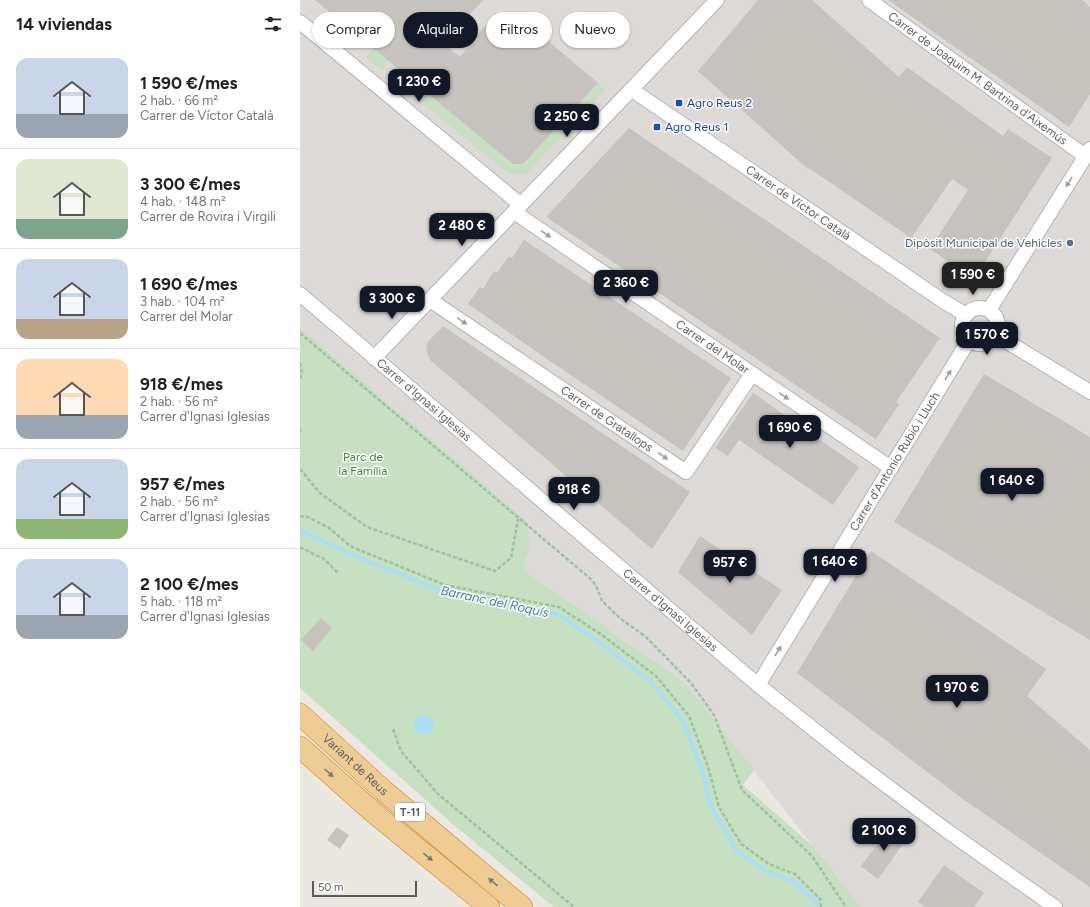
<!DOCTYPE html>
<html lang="es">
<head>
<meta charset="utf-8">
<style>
  :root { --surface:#fff; --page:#f6f6f6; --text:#222; --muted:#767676; --line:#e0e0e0; --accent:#111827 }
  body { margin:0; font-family:Figtree,sans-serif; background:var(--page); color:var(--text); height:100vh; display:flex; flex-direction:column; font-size:15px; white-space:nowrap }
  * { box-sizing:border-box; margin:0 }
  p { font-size:13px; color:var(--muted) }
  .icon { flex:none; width:22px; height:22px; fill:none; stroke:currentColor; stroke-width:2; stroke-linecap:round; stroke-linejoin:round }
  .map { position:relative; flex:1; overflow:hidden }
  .details { display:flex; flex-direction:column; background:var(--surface); width:300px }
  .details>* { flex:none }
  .guide { position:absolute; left:12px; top:12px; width:380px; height:36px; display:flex; gap:8px }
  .scale { position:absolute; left:12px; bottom:10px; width:105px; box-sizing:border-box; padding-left:4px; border:2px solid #5b5e61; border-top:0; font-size:11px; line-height:14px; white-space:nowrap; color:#5b5e61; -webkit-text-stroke:3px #fff; paint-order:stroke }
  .price { position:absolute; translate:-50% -34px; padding:0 9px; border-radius:8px; background:var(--accent); color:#fff; font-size:13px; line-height:26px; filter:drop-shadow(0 1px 2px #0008) }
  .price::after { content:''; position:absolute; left:50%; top:24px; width:12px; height:9px; margin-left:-6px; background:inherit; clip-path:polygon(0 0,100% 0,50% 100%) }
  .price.current { background:#222; color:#fff }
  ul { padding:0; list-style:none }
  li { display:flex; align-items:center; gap:12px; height:100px; padding:0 16px }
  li+li { border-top:1px solid var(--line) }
  li span { display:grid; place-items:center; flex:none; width:112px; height:80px; border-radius:12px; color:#555 }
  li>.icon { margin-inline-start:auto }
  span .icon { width:48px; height:48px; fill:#fffc; stroke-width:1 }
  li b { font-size:17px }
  h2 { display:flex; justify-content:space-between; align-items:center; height:48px; padding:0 16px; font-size:17px }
  .tag { padding:0 14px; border-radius:18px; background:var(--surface); box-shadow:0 1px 3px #0004; font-size:14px; line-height:36px }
  .tag.current { background:var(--accent); color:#fff }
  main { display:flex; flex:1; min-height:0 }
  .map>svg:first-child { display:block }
  .industrial { fill:#dddad7 }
  .green { fill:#c6e0c1 }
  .water { fill:#a9def4 }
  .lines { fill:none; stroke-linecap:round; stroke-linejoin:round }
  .stream { stroke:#a9def4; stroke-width:4 }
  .building { fill:#c7c3bf }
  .minor-casing { stroke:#b0b3b6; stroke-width:16 }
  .highway-casing { stroke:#d3801a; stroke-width:22 }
  .path { stroke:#9dc3a2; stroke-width:2.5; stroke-dasharray:4 2; stroke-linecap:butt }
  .minor { stroke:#fff; stroke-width:14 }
  .highway { stroke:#f0cc95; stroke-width:21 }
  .oneway { fill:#9d9ea0 }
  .oneway2 { fill:#807a6e }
  .transit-dot { fill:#1a4fb4; stroke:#fff; stroke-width:1.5 }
  .service-dot { fill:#5c6f8a; stroke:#fff; stroke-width:1.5 }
  .labels { text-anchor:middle; stroke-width:3; stroke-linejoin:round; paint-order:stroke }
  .shield { fill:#fff; stroke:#8c8e90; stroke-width:1 }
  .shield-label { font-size:11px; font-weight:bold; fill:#5b5e61 }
  .street-label { font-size:12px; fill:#5b5e61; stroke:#fff }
  .transit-label { font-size:12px; fill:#164399; stroke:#fff; text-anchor:start }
  .service-label { font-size:12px; fill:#4e5e75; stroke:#fff; text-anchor:end }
  .park-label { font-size:12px; fill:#447d3e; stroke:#fff }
  .water-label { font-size:13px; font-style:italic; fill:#477c9c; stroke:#fff }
</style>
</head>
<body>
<main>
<section class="details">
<h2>14 viviendas<svg class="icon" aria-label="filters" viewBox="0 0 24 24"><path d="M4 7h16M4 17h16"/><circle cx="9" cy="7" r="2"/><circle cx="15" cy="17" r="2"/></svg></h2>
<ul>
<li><span style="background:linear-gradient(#c9d6e8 70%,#9aa5b1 0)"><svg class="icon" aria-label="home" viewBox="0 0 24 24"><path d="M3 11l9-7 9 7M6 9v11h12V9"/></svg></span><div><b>1 590 €/mes</b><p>2 hab. · 66 m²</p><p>Carrer de Víctor Català</p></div></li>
<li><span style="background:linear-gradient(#dfe7d0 75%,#7fa58c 0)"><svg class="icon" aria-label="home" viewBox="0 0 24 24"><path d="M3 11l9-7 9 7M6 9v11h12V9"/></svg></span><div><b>3 300 €/mes</b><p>4 hab. · 148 m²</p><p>Carrer de Rovira i Virgili</p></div></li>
<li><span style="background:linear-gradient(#c9d6e8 75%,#b9a48a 0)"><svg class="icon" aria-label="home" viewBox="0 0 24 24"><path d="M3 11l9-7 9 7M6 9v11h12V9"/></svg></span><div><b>1 690 €/mes</b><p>3 hab. · 104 m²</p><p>Carrer del Molar</p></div></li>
<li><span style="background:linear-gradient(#ffd9b3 70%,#9aa5b1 0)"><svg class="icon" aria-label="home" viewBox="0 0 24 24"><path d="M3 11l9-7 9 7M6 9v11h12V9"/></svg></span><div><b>918 €/mes</b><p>2 hab. · 56 m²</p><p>Carrer d'Ignasi Iglesias</p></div></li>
<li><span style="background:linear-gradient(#c9d6e8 75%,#8fb573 0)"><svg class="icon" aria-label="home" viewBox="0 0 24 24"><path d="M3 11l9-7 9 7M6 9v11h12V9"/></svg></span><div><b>957 €/mes</b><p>2 hab. · 56 m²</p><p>Carrer d'Ignasi Iglesias</p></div></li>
<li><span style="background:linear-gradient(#c9d6e8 70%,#9aa5b1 0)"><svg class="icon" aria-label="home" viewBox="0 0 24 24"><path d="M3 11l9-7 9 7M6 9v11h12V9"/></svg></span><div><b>2 100 €/mes</b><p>5 hab. · 118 m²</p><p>Carrer d'Ignasi Iglesias</p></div></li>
</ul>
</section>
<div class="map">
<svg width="790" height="907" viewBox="0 0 790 907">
  <rect width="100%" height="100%" fill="#ebe8e2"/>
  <path class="industrial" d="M0 0H790V907H561L384 682 222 569 227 556 224 518 0 328Z"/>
  <path class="green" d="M74 48 89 61 82 70 66 58Z
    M95 66 111 79 104 87 88 75Z
    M298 83 305 90 226 174H209L116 98 123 89 213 164H223Z
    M0 328 224 518C234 541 230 546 222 569L384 682 454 770 443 785 514 847 561 907H254L155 826 0 688Z"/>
  <path class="water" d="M114 725a10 10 0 1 1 20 0a10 10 0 1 1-20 0Z"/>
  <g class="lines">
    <path class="stream" d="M0 530 55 556 144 592 258 614 296 640 351 682 382 720 401 768 412 809 437 851 466 871 494 882 517 903 518 907"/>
  </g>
  <path class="building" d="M15 0H183L143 43 160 57 186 24 209 42 226 22 298 83 223 164H213Z
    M458 0H512L599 77 607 67 703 136 708 129 752 158 674 279 630 249 668 190 652 179 611 238 509 168 508 169 398 71Z
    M588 0H783L790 7V94L769 127Z
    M329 128 640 338 596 402 599 404 576 439 246 217Z
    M224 240 431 378 383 451 247 359 168 304 180 287 183 289 194 271 197 273 209 256 212 258Z
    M143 326 390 492 352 549 130 360 126 349 127 343Z
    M684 374 790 437V640L594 522Z
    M453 393 559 467 533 505 439 440 428 456 415 448Z
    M400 536 482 590 452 635 378 572Z
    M571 551 746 669 727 696 790 750V887L663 799 497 673Z
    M21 618 32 628 13 651 1 640Z
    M591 826 608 837 578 879 561 866Z
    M37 827 49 835 40 849 27 840Z
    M644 865 684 893 674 907H625L618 902Z"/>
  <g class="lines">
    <defs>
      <g id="minor">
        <path id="s1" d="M569 0 785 156"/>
        <path d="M0 22 221 205"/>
        <path id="s2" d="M332 90 643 301 666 315"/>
        <path id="s3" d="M214 212 591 468"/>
        <path id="s4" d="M0 294 458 685 551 759 646 830 755 907"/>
        <path id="s5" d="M130 300 386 472 452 374"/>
        <circle cx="680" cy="326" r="18"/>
        <path d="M689 310 790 149"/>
        <path d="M696 335 790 392"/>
        <path d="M74 358 417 0"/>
        <path id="s6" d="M458 685 669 340"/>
      </g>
      <g id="highway">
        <path id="s7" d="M0 714 84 791 222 907"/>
        <path d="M0 747 73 812 189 907"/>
      </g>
    </defs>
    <use href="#minor" class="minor-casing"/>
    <use href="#highway" class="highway-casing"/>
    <path class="path" d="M0 333 292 580 297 588 302 601 321 619 346 637 391 683 414 715 442 790 512 856 546 907
      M0 363 2 372 0 380
      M0 428V434
      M0 469 20 493 67 527 195 571 211 558 218 519
      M0 516 8 517 29 528 50 546 145 585 259 607 302 635 356 676 389 716 408 767 419 807 441 844 469 864 495 874 520 899 521 907
      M0 547 24 559 39 574
      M93 729 101 751 138 794 274 907"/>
    <use href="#minor" class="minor"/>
    <use href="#highway" class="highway"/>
  </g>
  <defs><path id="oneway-solid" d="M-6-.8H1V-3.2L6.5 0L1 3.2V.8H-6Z"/></defs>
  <g class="oneway">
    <use href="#oneway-solid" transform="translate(769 182) rotate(122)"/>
    <use href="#oneway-solid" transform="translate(246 234) rotate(34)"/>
    <use href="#oneway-solid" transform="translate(162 321) rotate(34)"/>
    <use href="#oneway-solid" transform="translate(648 375) rotate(-58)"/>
    <use href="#oneway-solid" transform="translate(484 396) rotate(34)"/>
    <use href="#oneway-solid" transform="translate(363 456) rotate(34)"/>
    <use href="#oneway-solid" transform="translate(478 651) rotate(-58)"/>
  </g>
  <g class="oneway2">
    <use href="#oneway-solid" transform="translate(29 773) rotate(42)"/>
    <use href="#oneway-solid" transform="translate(128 857) rotate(39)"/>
    <use href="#oneway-solid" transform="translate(193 882) rotate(-140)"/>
  </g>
  <g class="transit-dot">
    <rect x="375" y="99" width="8" height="8" rx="2"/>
    <rect x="353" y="123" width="8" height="8" rx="2"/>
  </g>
  <circle class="service-dot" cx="770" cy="243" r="4"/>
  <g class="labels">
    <rect class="shield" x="95" y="803" width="30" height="18" rx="3"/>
    <g class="shield-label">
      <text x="110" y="816">T-11</text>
    </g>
    <g class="street-label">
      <text dy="4" stroke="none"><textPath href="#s1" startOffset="134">Carrer de Joaquim M. Bartrina d'Aixemús</textPath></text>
      <text dy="4" stroke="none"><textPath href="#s2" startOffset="201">Carrer de Víctor Català</textPath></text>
      <text dy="4" stroke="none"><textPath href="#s3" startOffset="240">Carrer del Molar</textPath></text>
      <text dy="4" stroke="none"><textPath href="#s4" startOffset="163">Carrer d'Ignasi Iglesias</textPath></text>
      <text dy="4" stroke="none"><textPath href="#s5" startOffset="213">Carrer de Gratallops</textPath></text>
      <text dy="4" stroke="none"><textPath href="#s6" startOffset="262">Carrer d'Antonio Rubió i Lluch</textPath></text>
      <text dy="4" stroke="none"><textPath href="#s4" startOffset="487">Carrer d'Ignasi Iglesias</textPath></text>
      <text dy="4" stroke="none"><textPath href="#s7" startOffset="75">Variant de Reus</textPath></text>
    </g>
    <g class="transit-label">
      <text x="387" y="107">Agro Reus 2</text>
      <text x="365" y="131">Agro Reus 1</text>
    </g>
    <g class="service-label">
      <text x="762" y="247">Dipòsit Municipal de Vehicles</text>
    </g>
    <g class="park-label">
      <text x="63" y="461">Parc de<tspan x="63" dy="14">la Família</tspan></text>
    </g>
    <g class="water-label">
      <text transform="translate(195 601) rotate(12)" y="5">Barranc del Roquís</text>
    </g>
  </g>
</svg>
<div class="scale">50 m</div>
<b class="price" style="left:119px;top:103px">1 230 €</b>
<b class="price" style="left:267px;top:138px">2 250 €</b>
<b class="price" style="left:162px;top:247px">2 480 €</b>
<b class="price current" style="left:673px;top:296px">1 590 €</b>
<b class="price" style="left:326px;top:304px">2 360 €</b>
<b class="price" style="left:92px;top:320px">3 300 €</b>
<b class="price" style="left:687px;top:356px">1 570 €</b>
<b class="price" style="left:490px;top:449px">1 690 €</b>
<b class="price" style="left:712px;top:502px">1 640 €</b>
<b class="price" style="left:274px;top:511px">918 €</b>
<b class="price" style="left:535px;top:583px">1 640 €</b>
<b class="price" style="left:430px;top:584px">957 €</b>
<b class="price" style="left:657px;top:709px">1 970 €</b>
<b class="price" style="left:584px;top:852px">2 100 €</b>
<div class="guide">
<a class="tag">Comprar</a>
<a class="tag current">Alquilar</a>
<a class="tag">Filtros</a>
<a class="tag">Nuevo</a>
</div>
</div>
</main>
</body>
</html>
